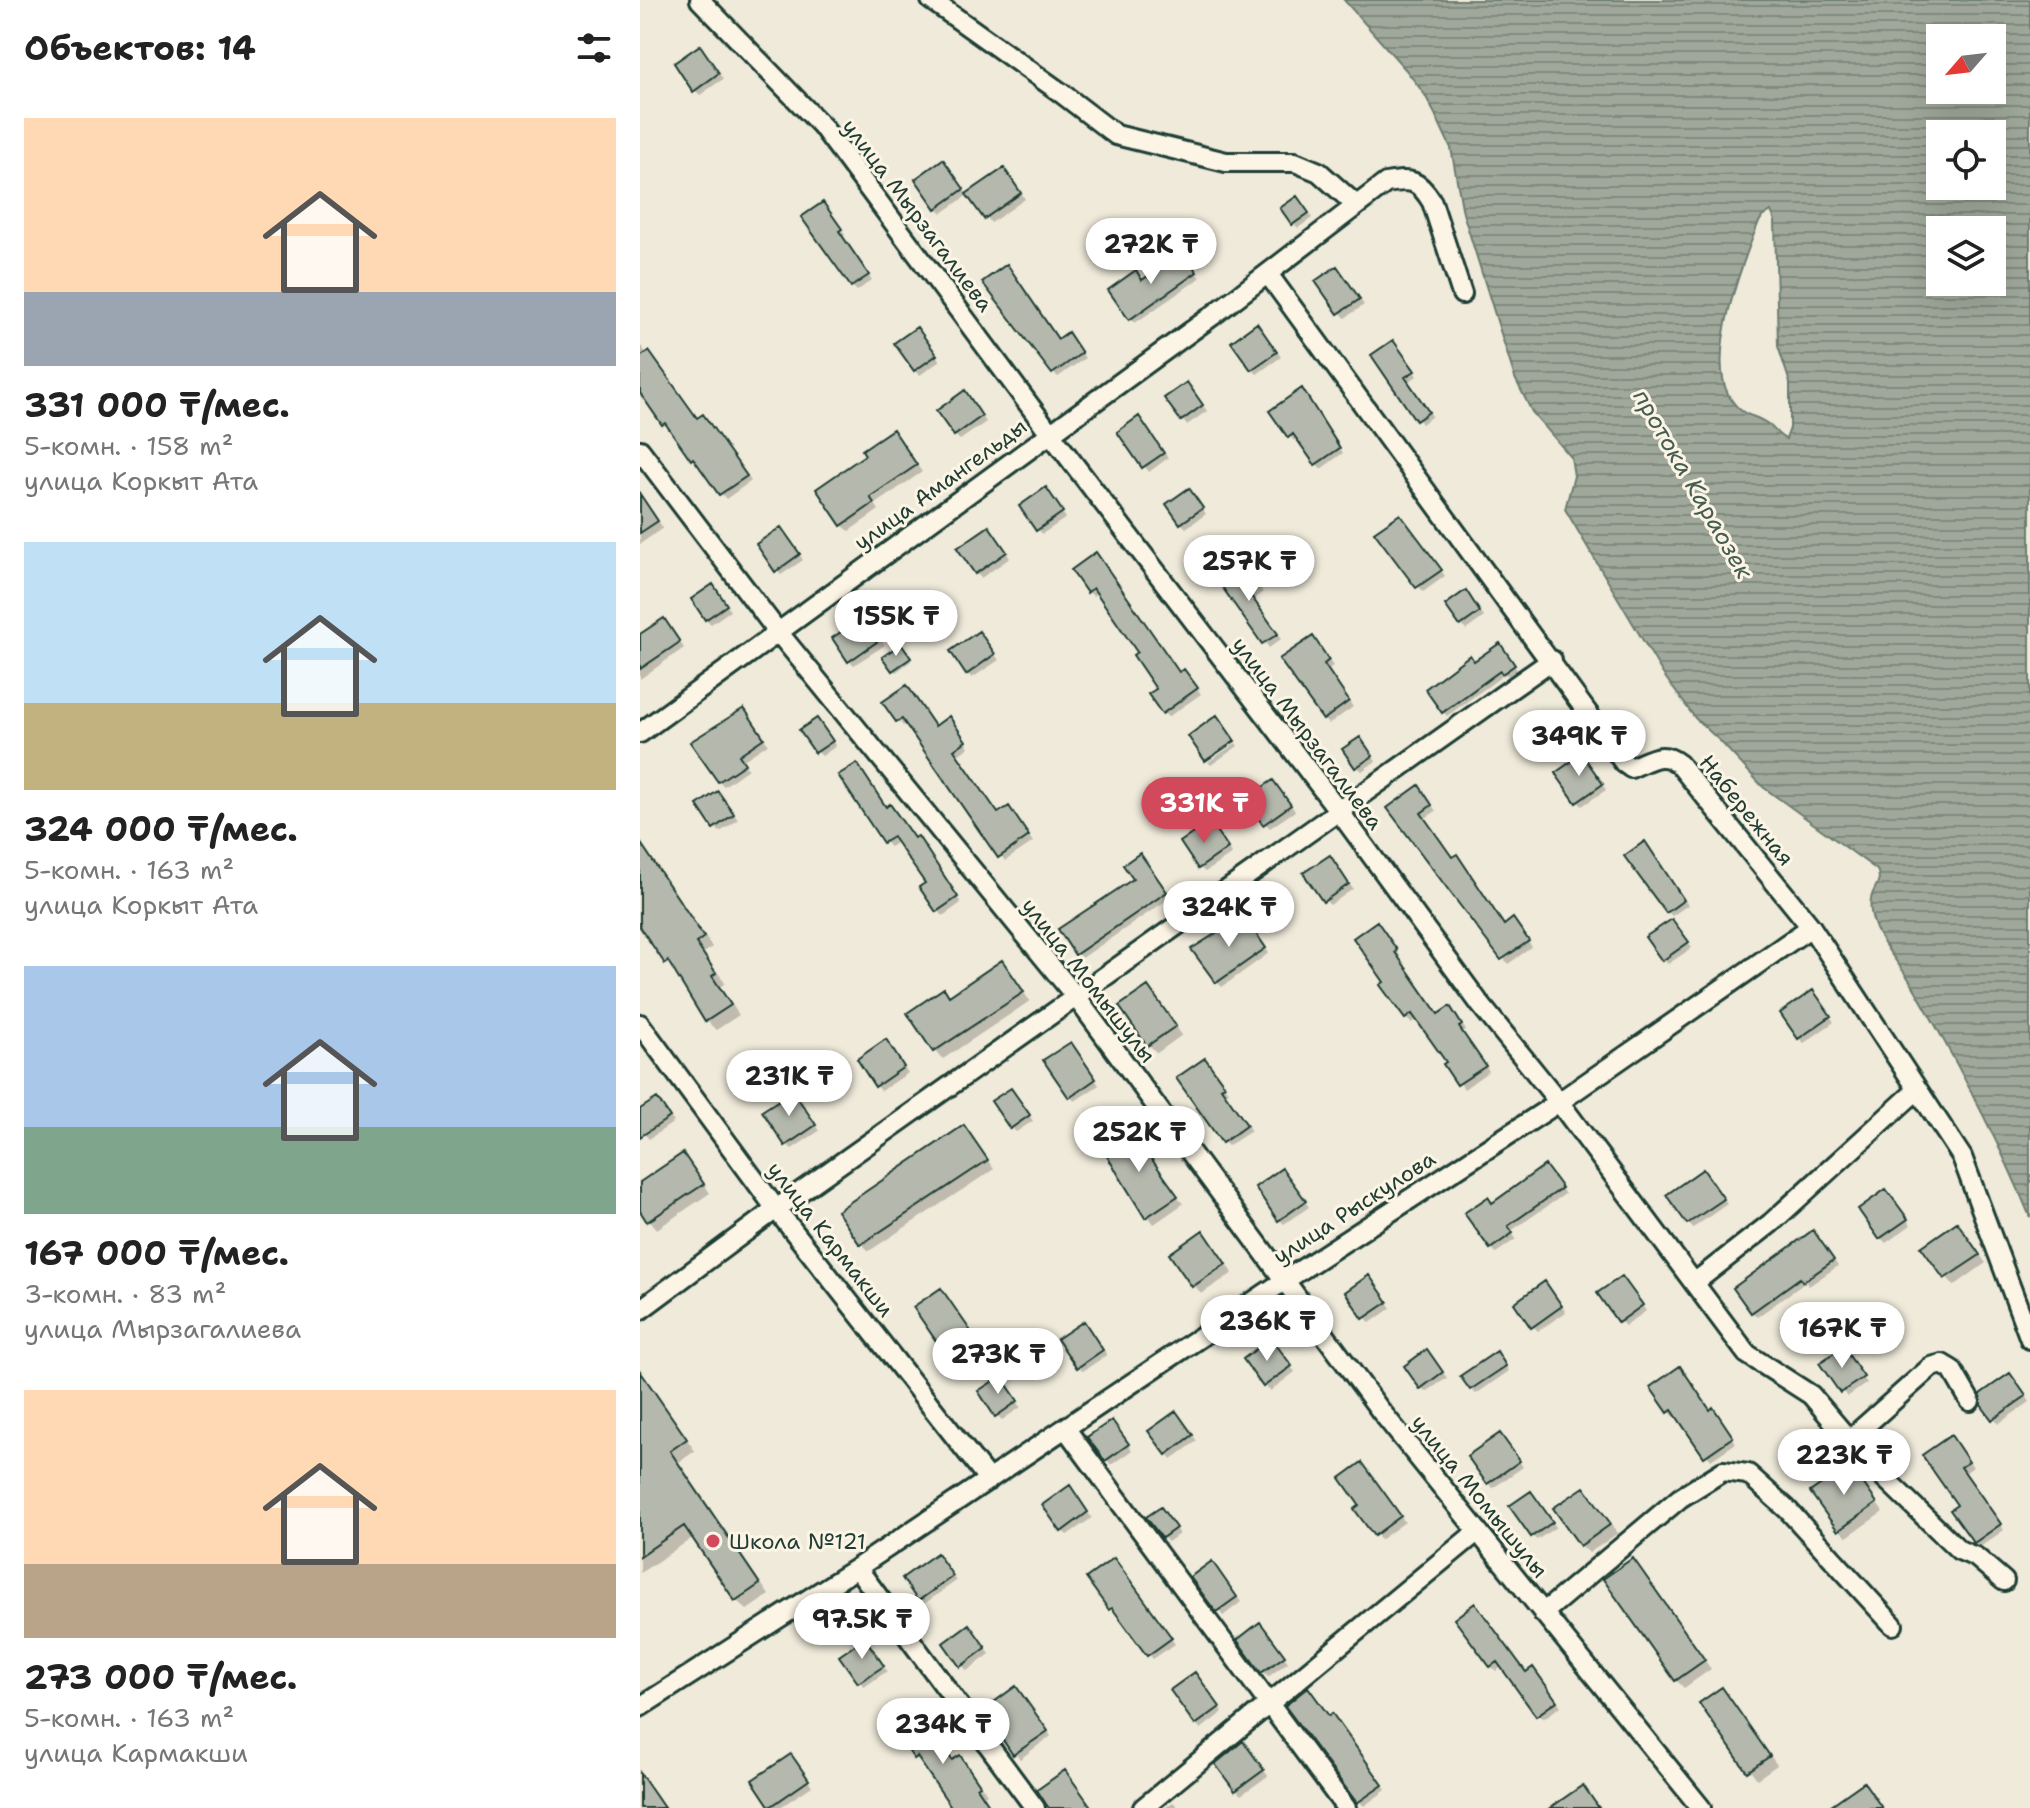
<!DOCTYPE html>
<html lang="ru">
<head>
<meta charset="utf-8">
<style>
  :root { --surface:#fff; --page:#f2f2f2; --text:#222; --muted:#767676; --accent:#d1495b }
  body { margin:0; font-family:"Shantell Sans",sans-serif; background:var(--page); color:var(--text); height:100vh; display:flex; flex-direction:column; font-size:30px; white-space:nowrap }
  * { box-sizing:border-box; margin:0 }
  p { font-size:26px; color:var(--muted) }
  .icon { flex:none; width:44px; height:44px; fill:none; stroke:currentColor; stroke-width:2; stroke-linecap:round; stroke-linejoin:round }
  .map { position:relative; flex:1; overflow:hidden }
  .sheet { display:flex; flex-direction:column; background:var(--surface); width:640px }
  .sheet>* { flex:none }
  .needle { width:52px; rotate:242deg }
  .tools { position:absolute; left:1286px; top:24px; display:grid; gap:16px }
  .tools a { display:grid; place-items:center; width:80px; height:80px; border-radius:0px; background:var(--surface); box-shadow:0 8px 32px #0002; font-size:40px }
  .price { position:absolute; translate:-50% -68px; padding:0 18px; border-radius:28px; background:#fff; color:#222; font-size:26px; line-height:52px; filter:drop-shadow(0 2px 4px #0008) }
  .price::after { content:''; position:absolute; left:50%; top:48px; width:24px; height:18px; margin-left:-12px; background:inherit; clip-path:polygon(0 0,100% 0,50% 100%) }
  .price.active { background:var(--accent); color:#fff }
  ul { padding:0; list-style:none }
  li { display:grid; align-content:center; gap:16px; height:424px; padding:0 24px }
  li span { display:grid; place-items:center; height:248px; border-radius:0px; color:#555 }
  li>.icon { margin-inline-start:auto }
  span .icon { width:144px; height:144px; fill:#fffc; stroke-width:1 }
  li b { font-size:34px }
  h2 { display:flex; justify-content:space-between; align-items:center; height:96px; padding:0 24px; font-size:34px }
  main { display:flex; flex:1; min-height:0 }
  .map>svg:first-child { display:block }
  .water { fill:url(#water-rules); stroke:#6c7d71; stroke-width:2; fill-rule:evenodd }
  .shadow { fill:#0003 }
  .building { fill:#b5b9ad; stroke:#1f3d34; stroke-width:2 }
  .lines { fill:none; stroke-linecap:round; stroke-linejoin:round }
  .minor-casing { stroke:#1f3d34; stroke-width:24 }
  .minor { stroke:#fcf5e5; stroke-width:18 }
  .poi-dot { fill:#d1495b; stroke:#fcf5e5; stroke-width:3 }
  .labels { text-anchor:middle; stroke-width:6; stroke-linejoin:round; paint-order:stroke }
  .street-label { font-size:22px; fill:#1f3d34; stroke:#fcf5e5 }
  .poi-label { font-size:22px; fill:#1f3d34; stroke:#fcf5e5; text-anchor:start }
  .water-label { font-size:24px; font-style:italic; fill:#455d53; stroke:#fcf5e5 }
</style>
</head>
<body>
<main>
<section class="sheet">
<h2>Объектов: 14<svg class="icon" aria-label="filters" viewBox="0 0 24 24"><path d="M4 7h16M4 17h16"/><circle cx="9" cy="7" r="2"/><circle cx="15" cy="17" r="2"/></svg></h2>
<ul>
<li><span style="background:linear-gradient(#ffd9b3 70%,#9aa5b1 0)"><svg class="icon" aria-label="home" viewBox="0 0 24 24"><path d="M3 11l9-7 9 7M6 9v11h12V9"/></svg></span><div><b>331 000 ₸/мес.</b><p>5-комн. · 158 m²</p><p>улица Коркыт Ата</p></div></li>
<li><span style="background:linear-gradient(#bfe0f5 65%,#c2b280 0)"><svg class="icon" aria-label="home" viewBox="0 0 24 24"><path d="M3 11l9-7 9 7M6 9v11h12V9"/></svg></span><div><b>324 000 ₸/мес.</b><p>5-комн. · 163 m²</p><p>улица Коркыт Ата</p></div></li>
<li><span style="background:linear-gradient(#a9c7e8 65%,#7fa58c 0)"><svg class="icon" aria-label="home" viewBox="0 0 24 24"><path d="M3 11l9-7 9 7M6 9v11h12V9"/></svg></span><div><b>167 000 ₸/мес.</b><p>3-комн. · 83 m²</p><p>улица Мырзагалиева</p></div></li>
<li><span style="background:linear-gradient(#ffd9b3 70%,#b9a48a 0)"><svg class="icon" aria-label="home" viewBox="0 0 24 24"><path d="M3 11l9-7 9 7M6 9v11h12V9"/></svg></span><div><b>273 000 ₸/мес.</b><p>5-комн. · 163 m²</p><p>улица Кармакши</p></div></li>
</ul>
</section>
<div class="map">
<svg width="1390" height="1808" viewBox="0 0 1390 1808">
  <defs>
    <pattern id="water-rules" width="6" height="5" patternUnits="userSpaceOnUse" patternTransform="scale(2)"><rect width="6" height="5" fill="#9fa89a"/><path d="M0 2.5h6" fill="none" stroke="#818a7e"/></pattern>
  </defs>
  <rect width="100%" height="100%" fill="#efeada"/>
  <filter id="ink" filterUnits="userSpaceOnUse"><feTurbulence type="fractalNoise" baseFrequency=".0125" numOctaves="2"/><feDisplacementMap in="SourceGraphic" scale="16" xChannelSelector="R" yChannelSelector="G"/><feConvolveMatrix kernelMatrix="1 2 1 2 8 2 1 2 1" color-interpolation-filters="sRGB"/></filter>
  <g filter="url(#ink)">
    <path class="water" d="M704 0H1390V1217C1358 1139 1318 1064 1276 991 1264 969 1246 951 1236 929 1232 919 1229 909 1231 899 1233 887 1243 882 1237 870L1123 787 1080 741 1055 718 1023 674 925 509 934 476 931 457 892 412 875 378 823 213 811 148 795 114 785 95 766 70ZM1300 38H1352V90H1300ZM1300 134H1352V186H1300ZM1131 211 1135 221 1138 346 1150 383V428L1146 439C1138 436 1135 429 1128 424 1112 413 1102 418 1089 396 1066 356 1102 264 1118 224L1122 217ZM1300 230H1352V282H1300Z"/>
    <path class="shadow" d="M64 53 83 79 60 95 55 90Z
      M308 167 328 195 302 213 297 208Z
      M369 175 385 199 351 223 329 194Z
      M662 203 672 218 658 228 653 223Z
      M188 209 205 235 202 237 232 280 217 291 212 286Z
      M547 259 560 278 495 323 490 318 503 282Z
      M702 273 724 305 705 318 678 282Z
      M622 330 641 357 617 374 612 369Z
      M282 334 300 361 280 375 275 370Z
      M432 340 445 358 418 377 413 372 418 341Z
      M0 345 58 420 68 421 111 481 86 499 0 392Z
      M757 347 777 376 768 382 792 416 782 424 733 356Z
      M551 389 567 411 547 425 542 420Z
      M667 395 703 453 681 469 658 439 654 441 650 436Z
      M329 398 346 422 320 440 315 435Z
      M504 424 528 458 509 472 480 433Z
      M253 431 282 472 235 504 239 510 209 531 202 525 228 455Z
      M0 494 23 528 0 544Z
      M411 495 426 518 402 534 398 529Z
      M554 496 566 514 546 528 541 523Z
      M764 522 805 576 783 592 737 533Z
      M353 533 370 558 341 578 336 573Z
      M146 534 163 560 141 575 136 570Z
      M456 555 540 674 549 676 561 694 528 717 523 712 519 689 500 653 458 592 453 596 448 591Z
      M611 573 623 592 613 599 641 639 629 648 583 584Z
      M78 592 90 611 71 624 66 619Z
      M830 598 844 617 826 630 822 625Z
      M24 620 44 648 0 679V636Z
      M230 623 245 645 214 665 209 660Z
      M339 633 359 660 332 678 327 673Z
      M677 644 693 666 687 670 713 707 689 724 684 719Z
      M262 648 271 661 256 672 245 657Z
      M864 650 877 670 868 676 865 674 807 716 803 712 835 663Z
      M245 703 296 728 313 724 329 747 318 755 359 815 373 813 393 842 365 861 267 723 263 726Z
      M108 716 128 744 102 761 108 769 84 786 79 781Z
      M181 725 196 746 182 756 177 751Z
      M596 743 598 746 571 765 568 762Z
      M725 744 736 761 722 771 717 767Z
      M947 761 966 790 942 806 938 801Z
      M201 775 247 809 275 840 282 843 321 903 303 916 298 911 287 883 259 841 250 847 245 842Z
      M638 787 655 811 630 828 625 823Z
      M783 793 796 811 784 819 813 859 817 856 822 861 865 926H877L892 947 868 964 750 808Z
      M83 798 98 820 80 832 75 827Z
      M575 829 592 854 565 872 560 868Z
      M0 840 72 947 64 953 85 983 80 987 99 1015 76 1030 67 1021 36 972 26 962 0 923Z
      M1010 848 1048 905 1032 916 1027 911Z
      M504 861 530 898 442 958 437 953 496 880Z
      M694 862 713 889 690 905 685 900Z
      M608 923 629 953 582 987 577 982Z
      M1037 926 1052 948 1028 964 1024 960Z
      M742 928 760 956 758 957 799 1016 814 1014 826 1030 822 1033 849 1071 824 1089 777 1019 771 1023 766 1018 746 983Z
      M361 962 390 1001 303 1059 295 1051 310 997Z
      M507 988 542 1035 517 1053 509 1045Z
      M1177 997 1194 1022 1164 1043 1159 1038Z
      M251 1047 268 1073 241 1091 237 1086Z
      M435 1049 459 1085 435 1101 430 1097Z
      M570 1065 588 1092 585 1094 611 1131 588 1146 583 1141Z
      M376 1095 393 1121 376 1132 371 1127Z
      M157 1098 179 1131 152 1149 147 1144Z
      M17 1100 34 1122 9 1139 0 1129V1112Z
      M324 1128 354 1169 229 1251 221 1243Z
      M497 1138 543 1204 514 1224 484 1183Z
      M50 1164 70 1193 17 1229 0 1208V1184Z
      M910 1173 925 1194 871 1231 876 1239 856 1253 851 1248 852 1205Z
      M647 1175 669 1207 644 1224 639 1219Z
      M1068 1177 1087 1204 1053 1228 1048 1223Z
      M1251 1196 1271 1225 1246 1243 1241 1238Z
      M1317 1224 1346 1263 1314 1286 1284 1248Z
      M563 1233 593 1273 561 1294 532 1254Z
      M1178 1238 1198 1266 1169 1286 1166 1282 1117 1317 1112 1312Z
      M733 1283 751 1308 730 1323 708 1293Z
      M987 1283 1006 1311 985 1326 980 1321Z
      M909 1289 926 1312 898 1331 893 1326Z
      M301 1290 347 1355 322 1372 314 1364Z
      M1202 1314 1217 1337 1201 1348 1227 1383 1207 1397 1182 1364 1196 1354 1190 1348Z
      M449 1328 467 1355 443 1371 438 1366Z
      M636 1346 655 1372 630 1391 625 1386Z
      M792 1357 807 1378 786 1392 781 1387Z
      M861 1359 869 1371 836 1394 831 1389Z
      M0 1372 55 1451 39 1462 129 1595 107 1610 96 1600 54 1537 0 1573Z
      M1375 1380 1390 1402 1358 1424 1343 1404Z
      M365 1384 381 1407 362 1420 357 1415Z
      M1013 1388 1077 1415 1096 1443 1071 1460 1038 1415 1034 1417 1030 1412Z
      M540 1418 557 1441 532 1459 527 1454Z
      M476 1427 492 1450 471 1465 450 1438Z
      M865 1441 883 1467 853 1488 848 1483Z
      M1316 1443 1333 1467 1325 1473 1364 1530 1340 1547 1335 1542 1320 1506Z
      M1210 1467 1243 1512 1207 1537 1199 1529Z
      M727 1469 765 1522 740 1540 722 1506Z
      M944 1489 978 1533 949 1553 941 1545Z
      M434 1493 452 1518 427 1535 422 1531Z
      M896 1498 916 1527 897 1540 892 1536Z
      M525 1514 539 1534 528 1542 523 1537Z
      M301 1560 316 1581 284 1604 280 1600Z
      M993 1560 1071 1669 1044 1688 1036 1680Z
      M479 1565 535 1644 513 1659 449 1579Z
      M577 1569 601 1602 583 1616 553 1578Z
      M817 1619 887 1674H897L921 1706 903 1719 863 1666 856 1671 851 1666Z
      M625 1630 648 1662 628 1677 623 1672Z
      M334 1632 350 1654 327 1671 305 1644Z
      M230 1646 247 1671 224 1687 202 1656Z
      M560 1679 583 1712 561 1729 556 1724Z
      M1082 1690 1137 1765 1117 1779 1062 1704Z
      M381 1693 411 1736 380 1759 345 1711Z
      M282 1717 314 1761 319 1757 328 1766 347 1794 344 1796 352 1808H315L276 1757Z
      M689 1718 697 1721 746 1790 724 1806 719 1801Z
      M608 1748 628 1776 601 1795 596 1790Z
      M156 1762 172 1786 139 1808H134L131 1805Z
      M533 1802 539 1808H525Z"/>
    <path class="building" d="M60 45 79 73 53 92 34 63Z
      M303 159 324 189 296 209 275 179Z
      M364 168 381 193 344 219 326 194Z
      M657 196 669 213 652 225 640 208Z
      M183 202 202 229 199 231 229 275 211 287 161 217Z
      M542 252 557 272 489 320 468 290 496 270 502 280Z
      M367 264 418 339 428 332 442 353 412 374 342 282Z
      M697 266 720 299 698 314 675 281Z
      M617 323 637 352 611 370 591 342Z
      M277 327 297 355 274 371 254 343Z
      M753 340 775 371 765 377 789 412 776 421 731 355Z
      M9 351 57 418 63 414 107 476 79 495 53 458 51 460 25 423 22 425 0 393V357Z
      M547 382 563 405 541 421 524 398Z
      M662 388 700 448 675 465 653 434 648 438 629 411Z
      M325 390 342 416 314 436 296 411Z
      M499 416 524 453 502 468 477 432Z
      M253 429 277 465 230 497 234 503 201 526 176 489 225 455 222 450Z
      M406 487 423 512 396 531 379 506Z
      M549 488 563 508 540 524 526 504Z
      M0 494 18 521 0 533Z
      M760 514 802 570 776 588 734 532Z
      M349 526 367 552 335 574 317 548Z
      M141 527 160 554 135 572 116 544Z
      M456 552 539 672 544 669 558 688 522 714 508 694 516 689 493 655 497 652 453 588 447 593 431 570Z
      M606 566 620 586 609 593 638 634 622 644 580 584Z
      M73 584 87 605 65 620 51 599Z
      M826 590 840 612 820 626 805 605Z
      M226 615 241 639 208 662 192 638Z
      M24 618 40 642 0 669V634Z
      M339 631 355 654 326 675 310 651Z
      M673 636 689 660 684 664 709 701 683 720 639 659Z
      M860 643 875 665 862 674 860 671 802 713 785 689 830 655 834 661Z
      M261 644 271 658 252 671 242 657Z
      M267 685 295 726 309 716 326 741 314 750 358 813 369 806 389 836 358 858 262 719 256 722 242 702Z
      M104 708 124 738 99 755 105 764 78 782 50 742Z
      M577 715 595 741 565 761 548 736Z
      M177 718 193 741 175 753 159 730Z
      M720 737 733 756 715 768 702 749Z
      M942 754 963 784 936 803 915 773Z
      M217 763 246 807 250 804 274 838 278 836 318 897 296 912 279 887 285 883 253 837 243 843 198 775Z
      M633 780 651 805 623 825 605 799Z
      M779 785 792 805 781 813 812 857 817 854 864 925 873 918 889 941 861 960 747 808Z
      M78 791 94 814 73 829 57 805Z
      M570 822 588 848 558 869 540 842Z
      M1005 841 1044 900 1026 913 984 856Z
      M0 842 64 937 56 943 76 973 72 976 91 1005 65 1022 28 961 25 964 0 927Z
      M500 853 527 892 435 955 418 929 493 879 483 865Z
      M690 855 709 884 683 902 663 873Z
      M604 916 626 948 576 983 551 949Z
      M1032 919 1049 942 1022 961 1005 937Z
      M737 921 757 950 755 952 798 1014 810 1006 822 1025 819 1027 846 1066 817 1085 803 1064 806 1062 772 1014 765 1019 740 985 744 982 713 938Z
      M362 960 384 992 293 1052 267 1013 304 988 309 996Z
      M508 986 536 1026 507 1046 479 1006Z
      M1173 990 1191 1016 1158 1039 1140 1013Z
      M246 1039 264 1067 235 1087 217 1059Z
      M431 1042 456 1079 429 1098 403 1060Z
      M565 1058 585 1086 581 1088 607 1125 582 1143 536 1078Z
      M371 1088 390 1115 370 1129 351 1101Z
      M153 1091 176 1125 145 1146 122 1111Z
      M17 1098 30 1117 0 1137V1109Z
      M324 1125 348 1160 220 1245 197 1211Z
      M490 1129 538 1196 505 1218 462 1148Z
      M43 1153 64 1184 7 1222 0 1211V1182Z
      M905 1165 922 1188 868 1226 873 1233 850 1249 824 1213 848 1197 852 1203Z
      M642 1168 666 1201 638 1221 615 1187Z
      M1063 1169 1084 1199 1047 1224 1026 1195Z
      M1246 1189 1268 1219 1239 1239 1218 1209Z
      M1317 1222 1340 1255 1304 1279 1281 1247Z
      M563 1230 586 1264 552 1287 529 1254Z
      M1173 1230 1194 1260 1163 1282 1160 1278 1111 1313 1093 1288Z
      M729 1275 748 1302 723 1319 705 1292Z
      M982 1276 1003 1305 978 1323 957 1293Z
      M905 1281 922 1306 891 1328 874 1303Z
      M301 1288 341 1346 313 1366 273 1307Z
      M1197 1307 1214 1332 1188 1350 1171 1325Z
      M444 1321 463 1350 437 1368 417 1339Z
      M631 1338 652 1366 623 1387 603 1359Z
      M1203 1347 1224 1377 1200 1393 1179 1363Z
      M787 1349 803 1372 780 1389 764 1366Z
      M857 1351 866 1366 830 1390 820 1376Z
      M1040 1366 1070 1410 1073 1407 1093 1437 1064 1457 1032 1410 1028 1413 1010 1387Z
      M0 1371 47 1439 30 1451 120 1584 95 1601 44 1526 0 1556Z
      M1370 1373 1386 1396 1352 1420 1341 1405 1340 1394Z
      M361 1376 378 1401 355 1417 338 1391Z
      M536 1411 553 1435 526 1455 508 1431Z
      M472 1420 489 1444 465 1461 447 1437Z
      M860 1433 880 1461 847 1484 827 1456Z
      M1311 1435 1329 1462 1321 1467 1361 1524 1334 1543 1310 1510 1317 1505 1282 1455Z
      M722 1462 761 1516 734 1536 714 1509 719 1505 700 1478Z
      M1210 1464 1237 1503 1198 1531 1170 1492Z
      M430 1485 448 1512 421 1532 402 1505Z
      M944 1487 971 1524 940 1546 913 1508Z
      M891 1491 913 1522 891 1537 869 1506Z
      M521 1507 536 1528 522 1538 506 1517Z
      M297 1553 313 1576 278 1601 262 1578Z
      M474 1558 532 1638 507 1656 472 1608 469 1610 446 1578Z
      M993 1558 1065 1660 1035 1681 963 1579Z
      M572 1561 597 1597 576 1612 550 1577Z
      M835 1603 886 1672 893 1667 917 1701 896 1716 857 1662 850 1667 814 1619Z
      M620 1622 645 1656 621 1673 597 1640Z
      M329 1624 346 1648 320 1667 303 1643Z
      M225 1638 244 1666 218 1683 199 1656Z
      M555 1672 580 1707 555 1725 530 1690Z
      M376 1686 408 1731 373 1755 343 1710Z
      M668 1687 689 1716 692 1713 743 1785 717 1803 645 1706Z
      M1082 1687 1130 1756 1107 1772 1059 1703Z
      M282 1715 312 1760 320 1755 340 1785 337 1787 351 1808H312L277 1757 274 1759 256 1732Z
      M603 1741 624 1770 595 1791 575 1764Z
      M151 1754 169 1780 130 1807 112 1780Z
      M425 1770 452 1808H409L406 1804 397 1790Z
      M0 1773 24 1808H0Z
      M1224 1782 1242 1808H1187Z
      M943 1785 959 1808H910Z"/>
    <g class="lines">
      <defs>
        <path id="minor" d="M60 0 182 126 410 433 699 811 840 1004 919 1102 1107 1354 1171 1395 1226 1460 1319 1550 1336 1557 1364 1581
          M291 0 420 92 476 135 586 162H655L679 172 716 205
          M628 274 984 763 991 768C1010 760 1022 750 1039 764L1171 927 1322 1157 1390 1339
          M0 450 138 632 436 997 740 1410 1061 1808
          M0 733 572 316 746 183C771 179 778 179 792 202L822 294
          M0 1024 136 1209 349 1480
          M1054 1283 1131 1223 1277 1090
          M0 1310 136 1209 912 660
          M426 1429 706 1808
          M1209 1440 1291 1367 1302 1364 1312 1370 1330 1401
          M217 1568 395 1808
          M903 1613 1040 1498 1083 1471 1108 1474 1147 1509 1253 1625
          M0 1707 217 1568 644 1281 919 1102 1171 927
          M503 1808 838 1531"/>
      </defs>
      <use href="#minor" class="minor-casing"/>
      <use href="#minor" class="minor"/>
    </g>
  </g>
  <circle class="poi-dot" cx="73" cy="1541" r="8"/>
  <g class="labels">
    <g class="street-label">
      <text transform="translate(278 215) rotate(53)" y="8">улица Мырзагалиева</text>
      <text transform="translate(300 484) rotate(-36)" y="8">улица Амангельды</text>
      <text transform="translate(668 733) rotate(53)" y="8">улица Мырзагалиева</text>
      <text transform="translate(1107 810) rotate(51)" y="8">Набережная</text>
      <text transform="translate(449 980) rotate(52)" y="8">улица Момышулы</text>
      <text transform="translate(714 1207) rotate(-33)" y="8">улица Рыскулова</text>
      <text transform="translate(191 1239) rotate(52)" y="8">улица Кармакши</text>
      <text transform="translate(840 1496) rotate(51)" y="8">улица Момышулы</text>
    </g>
    <g class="poi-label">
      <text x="89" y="1549">Школа №121</text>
    </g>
    <g class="water-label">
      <text transform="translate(1053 484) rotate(60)" y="8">протока Караозек</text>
    </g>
  </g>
</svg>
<div class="tools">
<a><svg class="needle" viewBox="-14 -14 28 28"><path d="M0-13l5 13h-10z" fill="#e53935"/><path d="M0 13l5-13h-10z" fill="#767676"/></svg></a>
<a><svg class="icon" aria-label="locate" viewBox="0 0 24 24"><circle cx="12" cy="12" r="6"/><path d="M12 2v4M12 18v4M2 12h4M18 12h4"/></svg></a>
<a><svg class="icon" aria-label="layers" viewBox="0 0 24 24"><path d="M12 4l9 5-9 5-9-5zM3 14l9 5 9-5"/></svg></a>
</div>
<b class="price" style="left:511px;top:286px">272K ₸</b>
<b class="price" style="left:609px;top:603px">257K ₸</b>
<b class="price" style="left:256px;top:658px">155K ₸</b>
<b class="price" style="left:939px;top:778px">349K ₸</b>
<b class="price active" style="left:564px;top:845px">331K ₸</b>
<b class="price" style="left:589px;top:949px">324K ₸</b>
<b class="price" style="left:149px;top:1118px">231K ₸</b>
<b class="price" style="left:499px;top:1174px">252K ₸</b>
<b class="price" style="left:627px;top:1363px">236K ₸</b>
<b class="price" style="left:1202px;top:1370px">167K ₸</b>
<b class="price" style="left:358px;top:1396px">273K ₸</b>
<b class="price" style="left:1204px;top:1497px">223K ₸</b>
<b class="price" style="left:222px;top:1661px">97.5K ₸</b>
<b class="price" style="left:303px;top:1766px">234K ₸</b>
</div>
</main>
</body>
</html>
